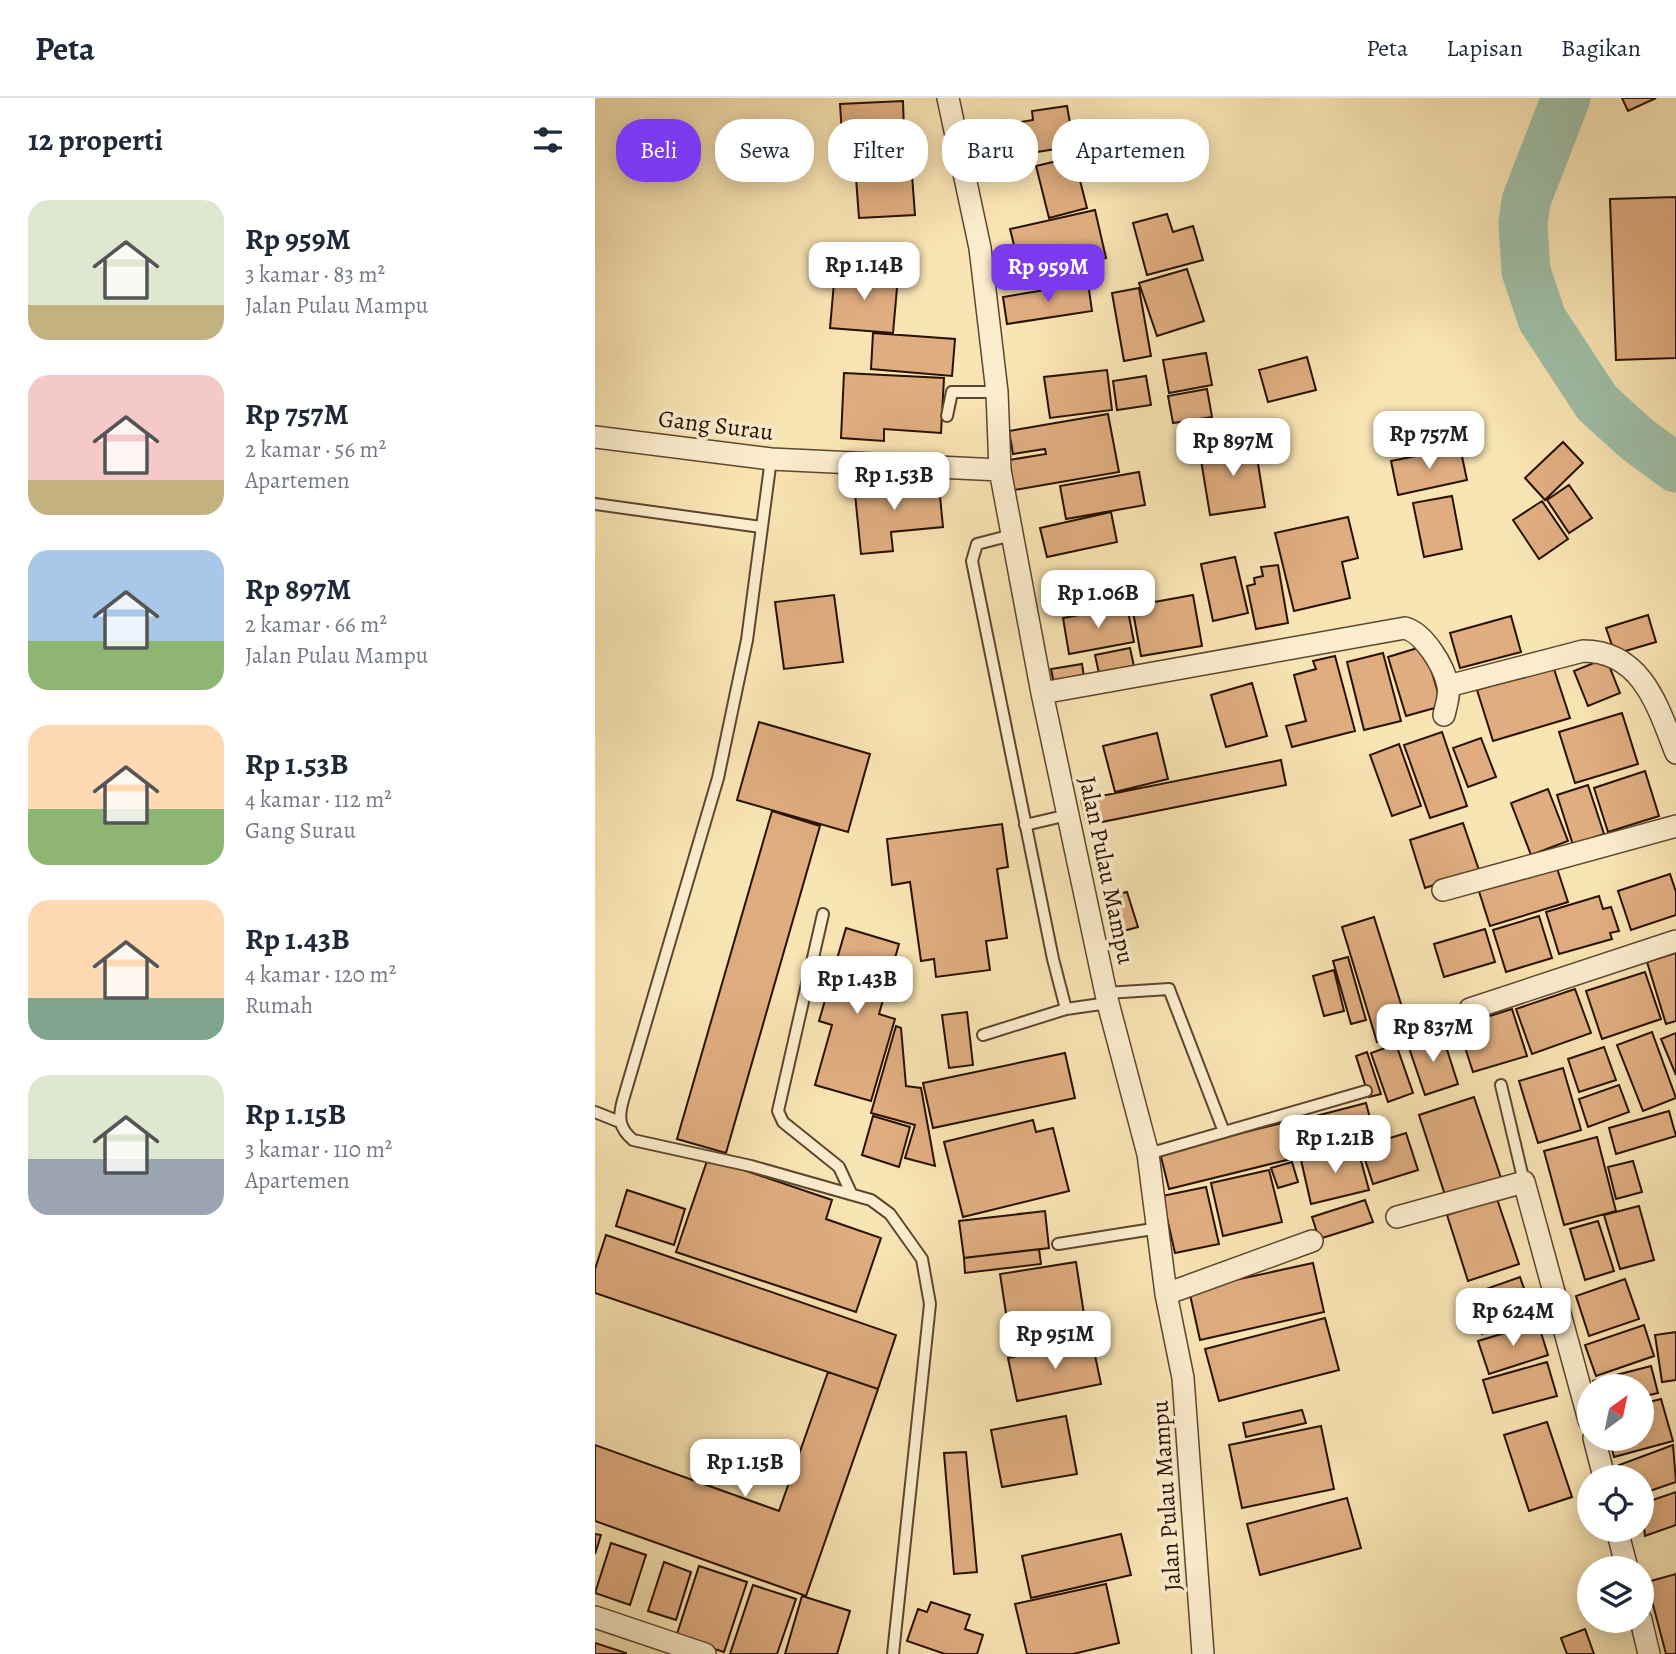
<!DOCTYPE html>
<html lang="id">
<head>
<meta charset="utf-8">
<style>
  :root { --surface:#fff; --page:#f6f6f7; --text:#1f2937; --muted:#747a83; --line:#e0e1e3; --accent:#7c3aed }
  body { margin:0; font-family:Alegreya,serif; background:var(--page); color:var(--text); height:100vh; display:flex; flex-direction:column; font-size:26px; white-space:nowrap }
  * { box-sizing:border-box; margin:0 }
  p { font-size:23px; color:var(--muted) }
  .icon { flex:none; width:38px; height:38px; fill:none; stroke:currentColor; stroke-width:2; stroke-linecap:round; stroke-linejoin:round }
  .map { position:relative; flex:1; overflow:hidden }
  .details { display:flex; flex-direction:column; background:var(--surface); width:595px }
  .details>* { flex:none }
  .guide { position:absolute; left:21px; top:21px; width:665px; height:63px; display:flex; gap:14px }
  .needle { width:46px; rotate:33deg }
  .controls { position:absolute; left:982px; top:1276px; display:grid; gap:14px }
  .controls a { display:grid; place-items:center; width:77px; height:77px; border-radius:50%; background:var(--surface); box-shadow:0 4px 18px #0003; font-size:35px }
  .price { position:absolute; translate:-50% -60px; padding:0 16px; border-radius:14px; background:#fff; color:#222; font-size:23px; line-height:46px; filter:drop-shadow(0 2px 4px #0008) }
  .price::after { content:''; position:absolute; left:50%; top:42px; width:21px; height:16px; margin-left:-10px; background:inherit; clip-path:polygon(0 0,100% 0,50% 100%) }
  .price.on { background:var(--accent); color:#fff }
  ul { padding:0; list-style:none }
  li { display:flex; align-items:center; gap:21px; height:175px; padding:0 28px }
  li span { display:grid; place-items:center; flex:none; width:196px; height:140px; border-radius:21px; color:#555 }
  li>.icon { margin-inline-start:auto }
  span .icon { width:84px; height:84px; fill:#fffc; stroke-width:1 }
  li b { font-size:30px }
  h2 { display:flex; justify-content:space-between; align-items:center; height:84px; padding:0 28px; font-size:30px }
  .chip { padding:0 24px; border-radius:28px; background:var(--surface); box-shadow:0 4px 18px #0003; font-size:24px; line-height:63px }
  .chip.on { background:var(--accent); color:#fff }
  header { display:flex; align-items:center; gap:42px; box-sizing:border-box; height:98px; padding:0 35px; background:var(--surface); border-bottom:2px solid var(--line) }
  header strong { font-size:33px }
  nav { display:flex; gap:38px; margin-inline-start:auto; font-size:24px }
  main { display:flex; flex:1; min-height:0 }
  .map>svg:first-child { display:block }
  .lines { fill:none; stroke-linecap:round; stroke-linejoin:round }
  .river { stroke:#9fbfa7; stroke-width:49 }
  .building { fill:#dfad80; stroke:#291101; stroke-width:2 }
  .lane-casing { stroke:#5d462e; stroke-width:14 }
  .street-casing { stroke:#5d462e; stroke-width:24 }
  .lane { stroke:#fbedce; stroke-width:10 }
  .street { stroke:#fbedce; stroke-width:21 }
  .labels { text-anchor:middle; stroke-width:7; stroke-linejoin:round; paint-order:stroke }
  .street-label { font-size:24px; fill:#291101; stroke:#fbedce }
</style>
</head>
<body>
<header>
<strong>Peta</strong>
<nav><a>Peta</a><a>Lapisan</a><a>Bagikan</a></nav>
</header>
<main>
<section class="details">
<h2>12 properti<svg class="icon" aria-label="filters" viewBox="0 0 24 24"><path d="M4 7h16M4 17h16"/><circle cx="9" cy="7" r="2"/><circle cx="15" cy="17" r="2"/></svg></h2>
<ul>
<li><span style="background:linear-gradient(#dfe7d0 75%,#c2b280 0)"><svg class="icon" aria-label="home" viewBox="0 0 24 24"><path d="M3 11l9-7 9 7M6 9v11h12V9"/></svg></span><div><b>Rp 959M</b><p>3 kamar · 83 m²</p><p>Jalan Pulau Mampu</p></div></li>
<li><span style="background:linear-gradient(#f6c9c9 75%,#c2b280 0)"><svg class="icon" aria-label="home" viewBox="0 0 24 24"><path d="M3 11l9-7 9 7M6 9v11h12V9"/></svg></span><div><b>Rp 757M</b><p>2 kamar · 56 m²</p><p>Apartemen</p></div></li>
<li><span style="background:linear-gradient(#a9c7e8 65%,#8fb573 0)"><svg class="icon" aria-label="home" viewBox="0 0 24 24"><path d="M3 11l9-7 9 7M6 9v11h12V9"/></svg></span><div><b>Rp 897M</b><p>2 kamar · 66 m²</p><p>Jalan Pulau Mampu</p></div></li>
<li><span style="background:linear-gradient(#ffd9b3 60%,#8fb573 0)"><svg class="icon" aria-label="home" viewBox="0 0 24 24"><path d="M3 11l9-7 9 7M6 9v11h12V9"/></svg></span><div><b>Rp 1.53B</b><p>4 kamar · 112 m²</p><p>Gang Surau</p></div></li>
<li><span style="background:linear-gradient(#ffd9b3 70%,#7fa58c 0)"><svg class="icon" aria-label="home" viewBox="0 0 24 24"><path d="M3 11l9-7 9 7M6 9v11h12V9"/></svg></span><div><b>Rp 1.43B</b><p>4 kamar · 120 m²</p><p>Rumah</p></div></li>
<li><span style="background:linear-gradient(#dfe7d0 60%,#9aa5b1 0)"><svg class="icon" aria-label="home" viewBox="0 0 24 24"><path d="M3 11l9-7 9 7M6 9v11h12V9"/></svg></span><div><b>Rp 1.15B</b><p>3 kamar · 110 m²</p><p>Apartemen</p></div></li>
</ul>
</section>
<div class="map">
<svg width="1081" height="1556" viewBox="0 0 1081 1556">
  <rect width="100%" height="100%" fill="#f9e4b3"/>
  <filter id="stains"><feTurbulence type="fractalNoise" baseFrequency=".00286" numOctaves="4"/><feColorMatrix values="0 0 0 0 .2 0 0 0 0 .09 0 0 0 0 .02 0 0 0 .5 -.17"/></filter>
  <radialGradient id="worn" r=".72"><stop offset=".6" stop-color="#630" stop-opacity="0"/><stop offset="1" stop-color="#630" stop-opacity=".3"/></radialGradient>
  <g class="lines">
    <path class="river" d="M971 0 931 103 928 126 931 173 947 221 1002 305 1043 342 1081 370"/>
  </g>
  <path class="building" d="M1027 0H1061L1033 13Z
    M308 3 309 34 247 37 245 6Z
    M472 8 479 48 405 60 400 28 438 22 437 13Z
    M315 41V73H269V42Z
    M479 59 492 110 454 120 441 68Z
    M317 77 320 117 264 120 261 80Z
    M1081 99V260L1021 262 1015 101Z
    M500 112 511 160 427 179 415 131Z
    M572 116 578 134 598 128 608 162 552 177 538 125Z
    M592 171 609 223 562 238 544 185Z
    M240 173 303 179 298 235 235 230Z
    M493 185 497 213 412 226 408 199Z
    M544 190 556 258 529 263 517 195Z
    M278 235 360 241 357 278 276 271Z
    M611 255 617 287 574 295 568 262Z
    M712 259 721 292 673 304 664 272Z
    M512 272 517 312 455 320 449 279Z
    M249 275 349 280 346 335 289 331V343L246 340Z
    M551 278 556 307 522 312 518 283Z
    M612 291 617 319 578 325 573 298Z
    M513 316 524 374 419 392 414 362 451 356 450 351 418 356 414 333Z
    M659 341 670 409 615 417 606 362 621 359 619 347Z
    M968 344 988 365 950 402 930 380Z
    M865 349 872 382 803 397 796 363Z
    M544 374 550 407 471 421 465 388Z
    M292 383 293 388 323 385 324 390 344 388 348 429 296 434 298 453 266 456 259 386Z
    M974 387 997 420 974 435 952 402Z
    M857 398 867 451 829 459 818 405Z
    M947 403 973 441 944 461 918 422Z
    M516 414 522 444 452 459 445 430Z
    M753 419 763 460 747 464 755 500 699 513 680 435Z
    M640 459 653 515 618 523 606 466Z
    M683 467 693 525 661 531 652 488 660 486 659 480 668 478 666 469Z
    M239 497 248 564 189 571 180 504Z
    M598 497 607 548 546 558 537 508Z
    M532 508 539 544 474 556 468 520Z
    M1053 517 1061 544 1020 556 1011 530Z
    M916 518 926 554 865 570 855 535Z
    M829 548 847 608 811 618 793 559Z
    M535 550 540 573 505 580 500 557Z
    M788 555 806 623 769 632 752 564Z
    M740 558 760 633 697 649 691 628 711 623 699 577 721 571 718 563Z
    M1011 560 1025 595 993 608 979 573Z
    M487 566 490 586 460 591 456 571Z
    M958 568 975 620 898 643 882 592Z
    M657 585 672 638 631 649 616 597Z
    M1027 615 1043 666 980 685 964 634Z
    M164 624 275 656 253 734 142 702Z
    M847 634 872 708 835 720 809 647Z
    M562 635 573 681 520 694 508 648Z
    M886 640 901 679 873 689 858 650Z
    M804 646 826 708 797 718 775 657Z
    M686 662 691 687 492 727 486 702Z
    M1050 673 1064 718 1013 734 999 690Z
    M993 687 1009 736 978 747 962 697Z
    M953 691 973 743 936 757 916 705Z
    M177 713 225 728 131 1055 82 1041Z
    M868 725 884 772 830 790 815 742Z
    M407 726 413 769 402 771 412 840 391 843 395 872 341 879 339 861 326 863 315 784 297 787 292 741Z
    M959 761 973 804 895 828 881 784Z
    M1075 776 1081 794V817L1036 832 1023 793Z
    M532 794 543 829 525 834 515 798Z
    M1004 798 1008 811 1016 809 1024 833 1015 835 1017 841 964 856 951 814Z
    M944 818 957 860 911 874 898 832Z
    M779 819 815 935 782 944 747 829Z
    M251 830 304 846 284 916 300 921 276 1003 220 987 237 927 224 923Z
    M890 831 900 864 849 879 839 846Z
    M1081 855V923L1071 926 1052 864Z
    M753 859 771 922 756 926 738 863Z
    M739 872 749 913 729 918 718 878Z
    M1050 874 1066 921 1007 941 991 893Z
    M980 891 996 935 937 956 921 911Z
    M917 911 932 958 878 974 863 928Z
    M372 914 378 967 354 970 347 917Z
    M301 928 306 930 311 988 326 990 340 1068 310 1060 320 1027 276 1015Z
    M1057 934 1081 1000 1048 1013 1022 947Z
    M1081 935V977L1066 941Z
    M847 936 863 986 830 997 813 947Z
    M801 946 818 995 793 1004 776 955Z
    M1009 949 1021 982 984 994 973 961Z
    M772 954 786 996 774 999 761 958Z
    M470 955 480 1000 338 1030 328 985Z
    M968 970 986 1032 943 1045 924 983Z
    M1024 987 1034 1014 993 1029 984 1001Z
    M879 999 907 1083 851 1100 824 1017Z
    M771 1005 780 1039 725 1053 717 1019Z
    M1074 1013 1081 1038 1021 1056 1014 1030Z
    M278 1018 315 1029 304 1069 267 1057Z
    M711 1019 720 1055 574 1091 565 1055Z
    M438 1022 441 1034 458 1030 474 1093 368 1119 349 1044Z
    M811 1035 823 1072 778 1086 766 1049Z
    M1002 1039 1021 1113 969 1127 949 1053Z
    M762 1048 774 1092 716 1106 706 1062Z
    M113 1060 237 1102 231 1121 286 1140 261 1214 81 1154Z
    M1038 1063 1047 1094 1021 1101 1013 1069Z
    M697 1064 703 1084 683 1090 676 1070Z
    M674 1072 687 1124 628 1138 616 1085Z
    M611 1089 624 1146 580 1155 567 1098Z
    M32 1092 90 1111 79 1147 21 1128Z
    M902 1101 924 1166 873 1183 852 1117Z
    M770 1102 778 1124 724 1141 717 1119Z
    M1044 1108 1059 1162 1025 1171 1009 1117Z
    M450 1113 454 1150 369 1160 364 1123Z
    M1003 1123 1019 1173 990 1182 975 1131Z
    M11 1137 301 1237 283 1291 0 1195V1171Z
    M444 1151 446 1166 370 1175 369 1160Z
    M481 1164 492 1236 416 1248 405 1176Z
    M718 1165 729 1214 605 1242 594 1192Z
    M925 1179 939 1219 887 1236 874 1197Z
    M1030 1181 1044 1221 994 1238 981 1198Z
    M730 1220 744 1272 624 1303 610 1251Z
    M943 1225 953 1257 894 1276 883 1243Z
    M1049 1227 1059 1258 1001 1278 990 1247Z
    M1081 1234V1282L1067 1284 1060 1237Z
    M497 1243 506 1286 422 1303 413 1260Z
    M952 1264 962 1298 898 1315 888 1282Z
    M1056 1268 1063 1295 1046 1299V1288H1000L998 1283Z
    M233 1274 283 1291 211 1498 0 1423V1347L184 1413Z
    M1066 1301 1078 1343 1019 1359 1014 1340H1046V1306Z
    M707 1312 711 1325 651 1339 648 1325Z
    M471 1318 482 1376 407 1389 396 1332Z
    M952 1324 977 1399 934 1413 909 1337Z
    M726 1328 739 1391 647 1410 634 1347Z
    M1078 1347 1081 1384 1046 1396V1379H1029L1024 1367Z
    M371 1354 382 1474 359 1476 349 1355Z
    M1081 1394V1427L1050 1438 1046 1406Z
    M752 1400 766 1450 665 1477 652 1426Z
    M0 1436 6 1437 0 1456Z
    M526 1436 536 1477 436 1500 427 1458Z
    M16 1445 51 1457 35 1507 0 1495Z
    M69 1464 96 1474 81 1522 53 1513Z
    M104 1468 152 1484 129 1554 81 1539Z
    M1081 1476V1556H1071L1052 1484Z
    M511 1486 524 1545 478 1556H432L420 1506Z
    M158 1487 201 1501 182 1556H135Z
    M207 1498 255 1513 242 1556H190Z
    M336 1504 375 1517 370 1531 388 1537 382 1556H350L312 1543 323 1511 332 1514Z
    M990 1531 999 1556H972L966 1540Z
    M0 1545 31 1555V1556H0Z"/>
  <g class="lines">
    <defs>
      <path id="lane" d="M352 318 357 294H402
        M176 361 152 542 123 680 28 1002C23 1020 24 1030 38 1042L156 1068 276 1102 295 1116 327 1161 335 1206 298 1556
        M0 406 166 429
        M417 437 382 446 377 463 458 861 471 911 513 905
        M430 727 473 717
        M228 816 183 1013 188 1024 244 1069 256 1095
        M511 895 574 891 629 1034
        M388 937 471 911
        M906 987 929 1084
        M0 1014 25 1024
        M553 1056 771 993
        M463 1146 564 1130"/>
      <path id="street" d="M353 0 385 150 402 294 405 372 447 595 513 905 553 1056 571 1196 588 1280 608 1556
        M0 339 176 361 405 372
        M853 588 988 553C1047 553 1063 609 1081 655
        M447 595 810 530C829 535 849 568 853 588 855 596 851 608 849 617
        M848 792 1081 728
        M875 911 1081 843
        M802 1119 929 1084 994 1322
        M571 1196 717 1143
        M999 1340 1009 1379
        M1022 1432 1032 1470
        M0 1519 110 1556
        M1046 1522 1054 1556"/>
    </defs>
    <use href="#lane" class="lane-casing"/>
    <use href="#street" class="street-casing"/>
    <use href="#lane" class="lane"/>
    <use href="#street" class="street"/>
  </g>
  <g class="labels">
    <g class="street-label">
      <text transform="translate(121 327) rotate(7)" y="8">Gang Surau</text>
      <text transform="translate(512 772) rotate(78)" y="8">Jalan Pulau Mampu</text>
      <text transform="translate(571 1398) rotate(-94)" y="8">Jalan Pulau Mampu</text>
    </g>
  </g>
  <rect width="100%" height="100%" filter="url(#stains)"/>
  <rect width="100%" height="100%" fill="url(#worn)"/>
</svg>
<div class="controls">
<a><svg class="needle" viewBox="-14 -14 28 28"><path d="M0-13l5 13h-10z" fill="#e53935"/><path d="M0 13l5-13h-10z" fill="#747a83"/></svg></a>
<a><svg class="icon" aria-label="locate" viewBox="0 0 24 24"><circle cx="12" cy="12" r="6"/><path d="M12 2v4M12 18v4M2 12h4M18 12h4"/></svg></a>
<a><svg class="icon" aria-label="layers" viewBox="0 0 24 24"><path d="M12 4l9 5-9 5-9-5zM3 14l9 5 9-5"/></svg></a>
</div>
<b class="price" style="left:269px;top:204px">Rp 1.14B</b>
<b class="price on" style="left:453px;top:206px">Rp 959M</b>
<b class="price" style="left:834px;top:373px">Rp 757M</b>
<b class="price" style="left:638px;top:380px">Rp 897M</b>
<b class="price" style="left:299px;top:414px">Rp 1.53B</b>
<b class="price" style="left:503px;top:532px">Rp 1.06B</b>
<b class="price" style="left:262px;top:918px">Rp 1.43B</b>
<b class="price" style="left:838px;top:966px">Rp 837M</b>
<b class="price" style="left:740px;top:1077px">Rp 1.21B</b>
<b class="price" style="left:918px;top:1250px">Rp 624M</b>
<b class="price" style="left:460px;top:1273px">Rp 951M</b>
<b class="price" style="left:150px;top:1401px">Rp 1.15B</b>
<div class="guide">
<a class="chip on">Beli</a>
<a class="chip">Sewa</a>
<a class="chip">Filter</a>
<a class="chip">Baru</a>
<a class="chip">Apartemen</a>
</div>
</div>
</main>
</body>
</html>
